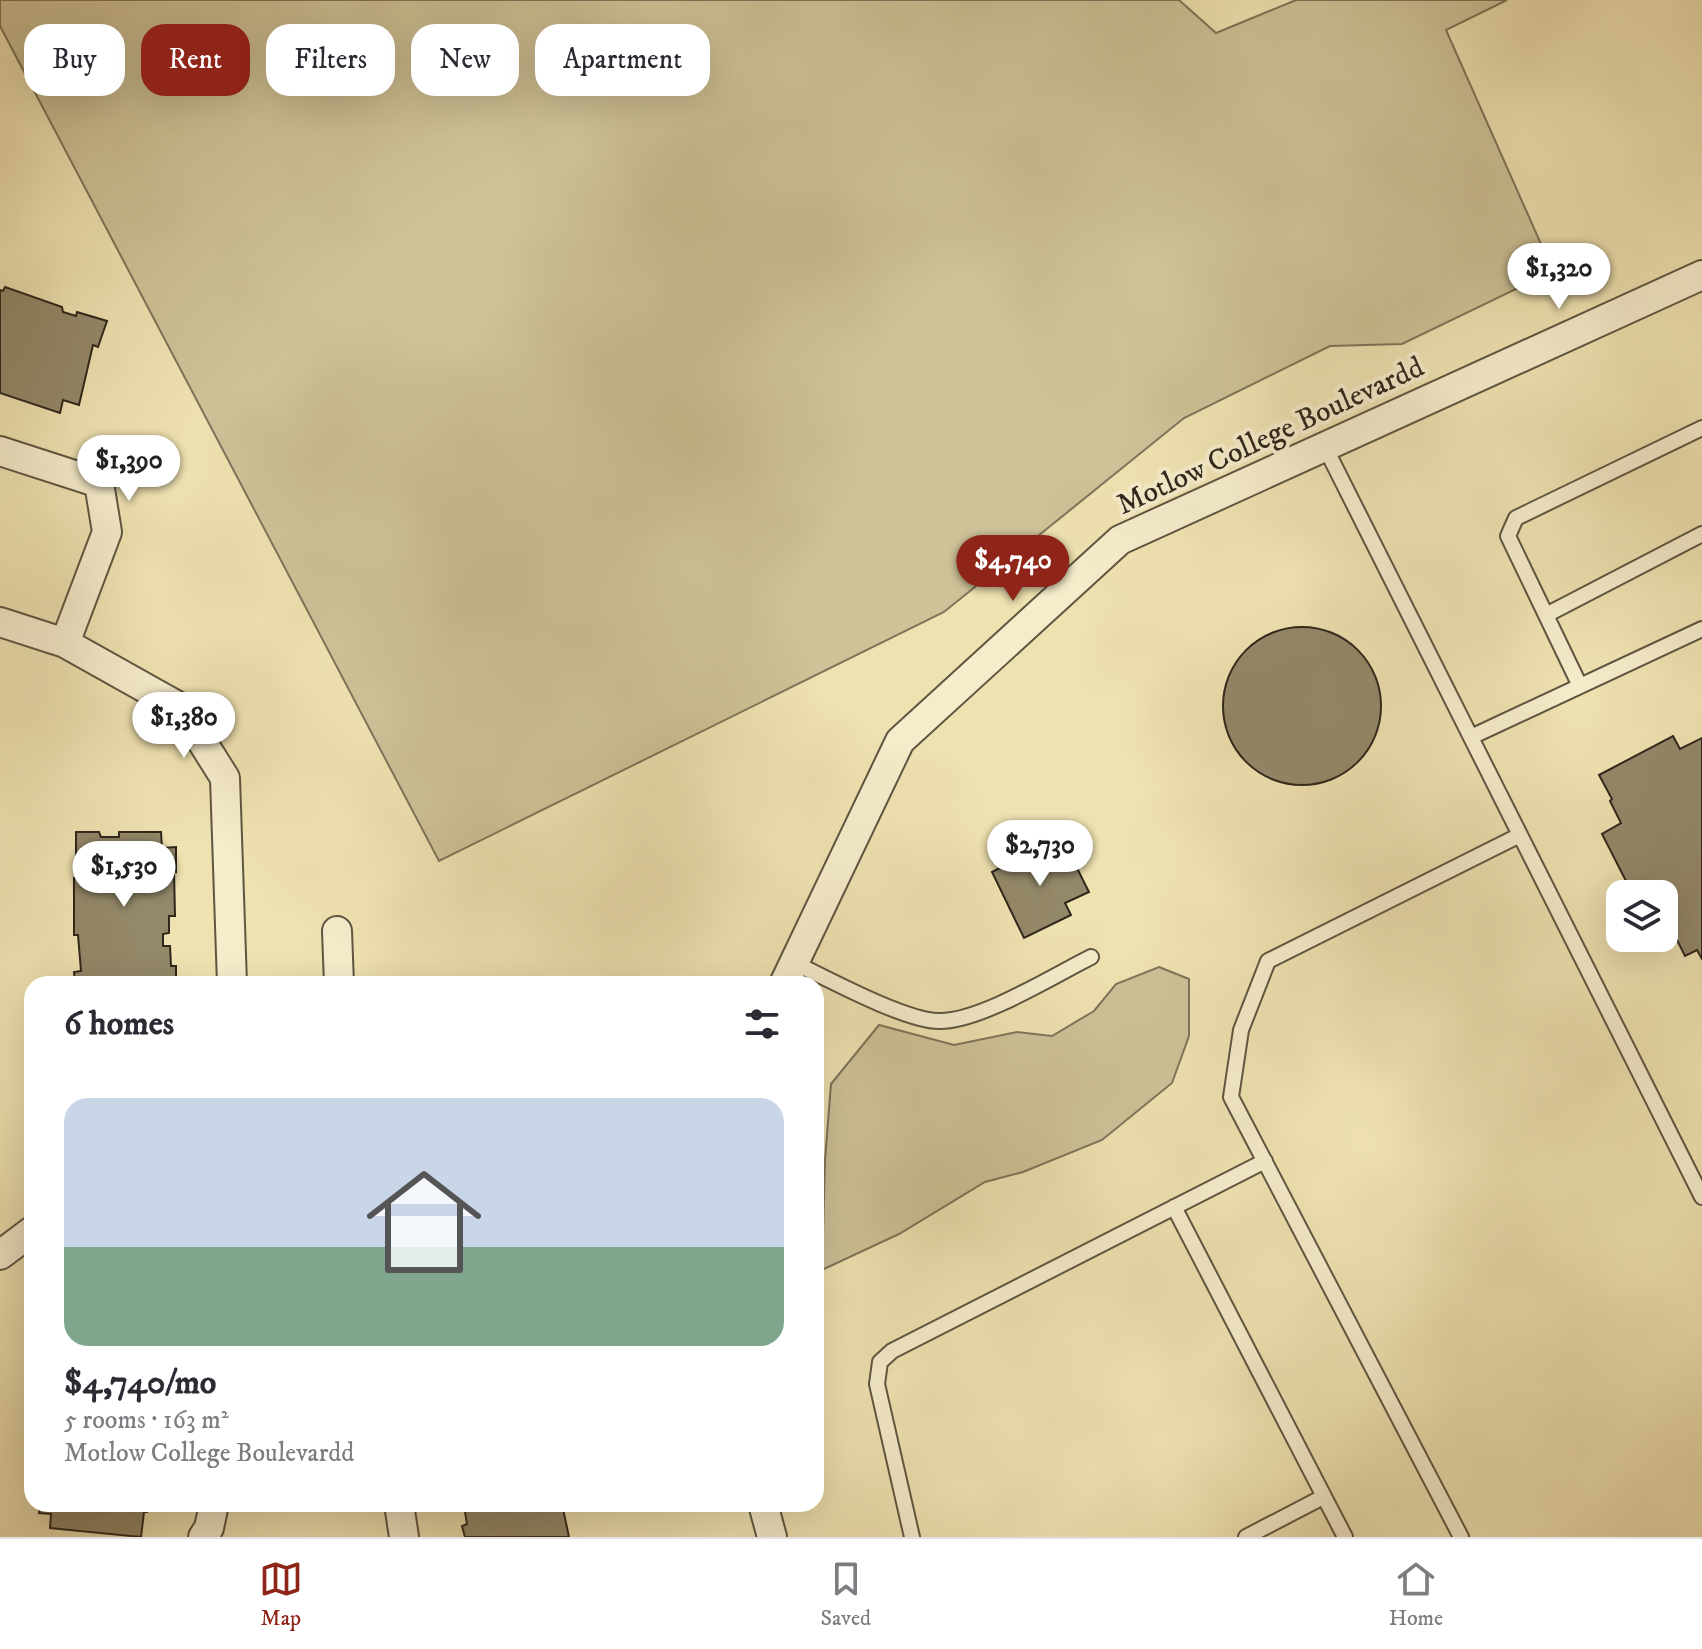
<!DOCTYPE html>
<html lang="en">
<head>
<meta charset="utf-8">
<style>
  :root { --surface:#fff; --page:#f7f7f7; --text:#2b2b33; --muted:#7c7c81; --line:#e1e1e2; --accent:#8f2418 }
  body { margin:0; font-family:"IM FELL DW Pica",serif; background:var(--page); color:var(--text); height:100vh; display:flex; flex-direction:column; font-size:30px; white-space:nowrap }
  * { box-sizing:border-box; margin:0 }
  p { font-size:26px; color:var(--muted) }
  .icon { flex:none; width:44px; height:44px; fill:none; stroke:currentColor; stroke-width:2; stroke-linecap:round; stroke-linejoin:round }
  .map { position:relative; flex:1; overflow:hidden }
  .panel { position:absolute; left:24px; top:976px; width:800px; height:536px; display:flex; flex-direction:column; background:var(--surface); border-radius:24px; box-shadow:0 8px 32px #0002 }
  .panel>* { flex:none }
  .guide { position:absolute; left:24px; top:24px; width:800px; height:72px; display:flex; gap:16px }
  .fabs { position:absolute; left:1606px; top:880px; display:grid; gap:16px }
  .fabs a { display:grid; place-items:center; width:72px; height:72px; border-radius:16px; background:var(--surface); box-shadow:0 8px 32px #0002; font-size:40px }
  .price { position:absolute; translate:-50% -68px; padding:0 18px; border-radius:28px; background:#fff; color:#222; font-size:26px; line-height:52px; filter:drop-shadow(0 2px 4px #0008) }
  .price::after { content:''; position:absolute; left:50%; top:48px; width:24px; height:18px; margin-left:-12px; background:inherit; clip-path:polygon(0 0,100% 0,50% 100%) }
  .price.selected { background:var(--accent); color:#fff }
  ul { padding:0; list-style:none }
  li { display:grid; align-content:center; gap:16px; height:424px; padding:0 40px }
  li span { display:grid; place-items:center; height:248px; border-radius:24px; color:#555 }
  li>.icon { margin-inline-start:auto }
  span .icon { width:144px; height:144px; fill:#fffc; stroke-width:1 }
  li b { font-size:34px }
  h2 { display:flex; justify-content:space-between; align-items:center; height:96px; padding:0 40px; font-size:34px }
  .tag { padding:0 28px; border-radius:24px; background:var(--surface); box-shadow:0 8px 32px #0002; font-size:28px; line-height:72px }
  .tag.selected { background:var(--accent); color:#fff }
  .tabs { display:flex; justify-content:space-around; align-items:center; height:112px; border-top:2px solid var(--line); background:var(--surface); font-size:22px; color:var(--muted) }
  .tabs a { display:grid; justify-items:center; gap:4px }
  .tabs .selected { color:var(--accent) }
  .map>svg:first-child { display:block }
  .green { fill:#cec298; stroke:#7e745a; stroke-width:2 }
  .building { fill:#938869; stroke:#2f271c; stroke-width:2 }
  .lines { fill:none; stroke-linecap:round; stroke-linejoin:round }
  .service-casing { stroke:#5f5641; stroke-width:18 }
  .minor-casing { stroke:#5f5641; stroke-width:32 }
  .service { stroke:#f5eccc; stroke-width:14 }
  .minor { stroke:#f5eccc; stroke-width:28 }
  .labels { text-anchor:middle; stroke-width:8; stroke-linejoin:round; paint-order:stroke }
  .street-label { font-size:30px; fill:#2f271c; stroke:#f5eccc }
</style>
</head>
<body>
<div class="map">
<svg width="1702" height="1537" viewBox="0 0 1702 1537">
  <rect width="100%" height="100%" fill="#efe2b1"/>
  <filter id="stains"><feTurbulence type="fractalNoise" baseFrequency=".0025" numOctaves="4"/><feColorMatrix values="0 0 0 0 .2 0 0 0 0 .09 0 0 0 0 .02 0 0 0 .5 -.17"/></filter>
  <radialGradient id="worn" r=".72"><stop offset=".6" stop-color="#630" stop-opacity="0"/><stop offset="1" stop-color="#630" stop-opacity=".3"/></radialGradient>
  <path class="green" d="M0 0H1179L1216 33 1296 0H1507L1446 30 1553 271 1402 344 1330 346 1184 418 944 612 439 861 0 26Z
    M1159 967 1189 979V1036L1172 1083 1102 1140 1023 1172 985 1182 899 1234 822 1270 825 1160 831 1084 879 1025 954 1045 1017 1032 1052 1036 1094 1011 1116 984Z"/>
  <path class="building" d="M5 287 62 307 63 312 76 316 77 312 107 321 98 347 93 345 79 405 63 400 60 413 0 393V290L3 291Z
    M1223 706a79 79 0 1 1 158 0a79 79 0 1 1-158 0Z
    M1673 736 1680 749 1702 738V959L1697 950 1685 956 1676 938 1660 947 1655 938H1664V894H1638L1632 881 1627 883 1602 834 1621 823 1610 801 1612 799 1599 775Z
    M76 832H99L101 837H119V832H161L162 848 176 847V872L174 871 175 916H169V933L163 934V946H170L171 966H176V984H75L74 972 81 971 78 935H74V878H80V857H76Z
    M1043 846 1047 856 1066 846 1089 892 1065 903 1071 915 1024 938 992 872Z
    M40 1504H148L147 1512H144L141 1537 50 1528 51 1514 39 1513Z
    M562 1504 569 1537H465L462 1526 467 1524 464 1506 471 1504Z"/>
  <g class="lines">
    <defs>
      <path id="service" d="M1325 447 1702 1197
        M1546 615 1702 534
        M1580 686 1508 536 1516 518 1702 428
        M1471 737 1702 629
        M793 962C826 978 907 1022 940 1021 981 1021 1053 976 1091 957
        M1174 1207 1345 1537
        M912 1537 877 1384 880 1362 892 1351 1265 1161
        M1246 1537 1323 1497
        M1461 1537 1231 1097 1241 1030 1268 961 1520 835"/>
      <path id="minor" d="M0 451 99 483 107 532 65 643
        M0 622 65 643 181 708 225 778 232 984
        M337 931 339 984
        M784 984 900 741 1120 540 1702 275
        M0 1255 32 1231
        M399 1504 404 1537
        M763 1504 772 1537
        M203 1537 209 1528 214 1504"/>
    </defs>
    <use href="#service" class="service-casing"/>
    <use href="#minor" class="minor-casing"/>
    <use href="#service" class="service"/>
    <use href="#minor" class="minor"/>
  </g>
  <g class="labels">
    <g class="street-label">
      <text transform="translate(1270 435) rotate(-25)" y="10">Motlow College Boulevardd</text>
    </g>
  </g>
  <rect width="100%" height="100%" filter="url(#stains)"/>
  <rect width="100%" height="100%" fill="url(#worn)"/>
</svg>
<div class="fabs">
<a><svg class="icon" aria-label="layers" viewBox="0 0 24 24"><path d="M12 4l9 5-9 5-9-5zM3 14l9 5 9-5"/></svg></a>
</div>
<b class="price" style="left:1559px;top:311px">$1,320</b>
<b class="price" style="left:129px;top:503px">$1,390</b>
<b class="price selected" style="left:1013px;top:603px">$4,740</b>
<b class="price" style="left:184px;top:760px">$1,380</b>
<b class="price" style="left:1040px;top:888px">$2,730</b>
<b class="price" style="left:124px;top:909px">$1,530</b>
<div class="guide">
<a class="tag">Buy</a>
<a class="tag selected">Rent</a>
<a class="tag">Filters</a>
<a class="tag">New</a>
<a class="tag">Apartment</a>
</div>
<section class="panel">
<h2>6 homes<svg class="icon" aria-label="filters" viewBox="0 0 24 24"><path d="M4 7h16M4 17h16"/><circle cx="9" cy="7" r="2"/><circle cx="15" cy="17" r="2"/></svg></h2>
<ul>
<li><span style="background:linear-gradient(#c9d6e8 60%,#7fa58c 0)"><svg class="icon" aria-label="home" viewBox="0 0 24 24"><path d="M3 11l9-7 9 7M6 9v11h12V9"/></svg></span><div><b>$4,740/mo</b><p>5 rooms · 163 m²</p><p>Motlow College Boulevardd</p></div></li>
</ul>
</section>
</div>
<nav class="tabs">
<a class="selected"><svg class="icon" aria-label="map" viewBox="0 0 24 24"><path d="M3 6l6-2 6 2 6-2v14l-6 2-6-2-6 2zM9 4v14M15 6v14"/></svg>Map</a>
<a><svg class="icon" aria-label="saved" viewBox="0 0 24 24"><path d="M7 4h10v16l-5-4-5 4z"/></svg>Saved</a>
<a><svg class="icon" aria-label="home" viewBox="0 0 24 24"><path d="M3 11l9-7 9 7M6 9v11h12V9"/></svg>Home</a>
</nav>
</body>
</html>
